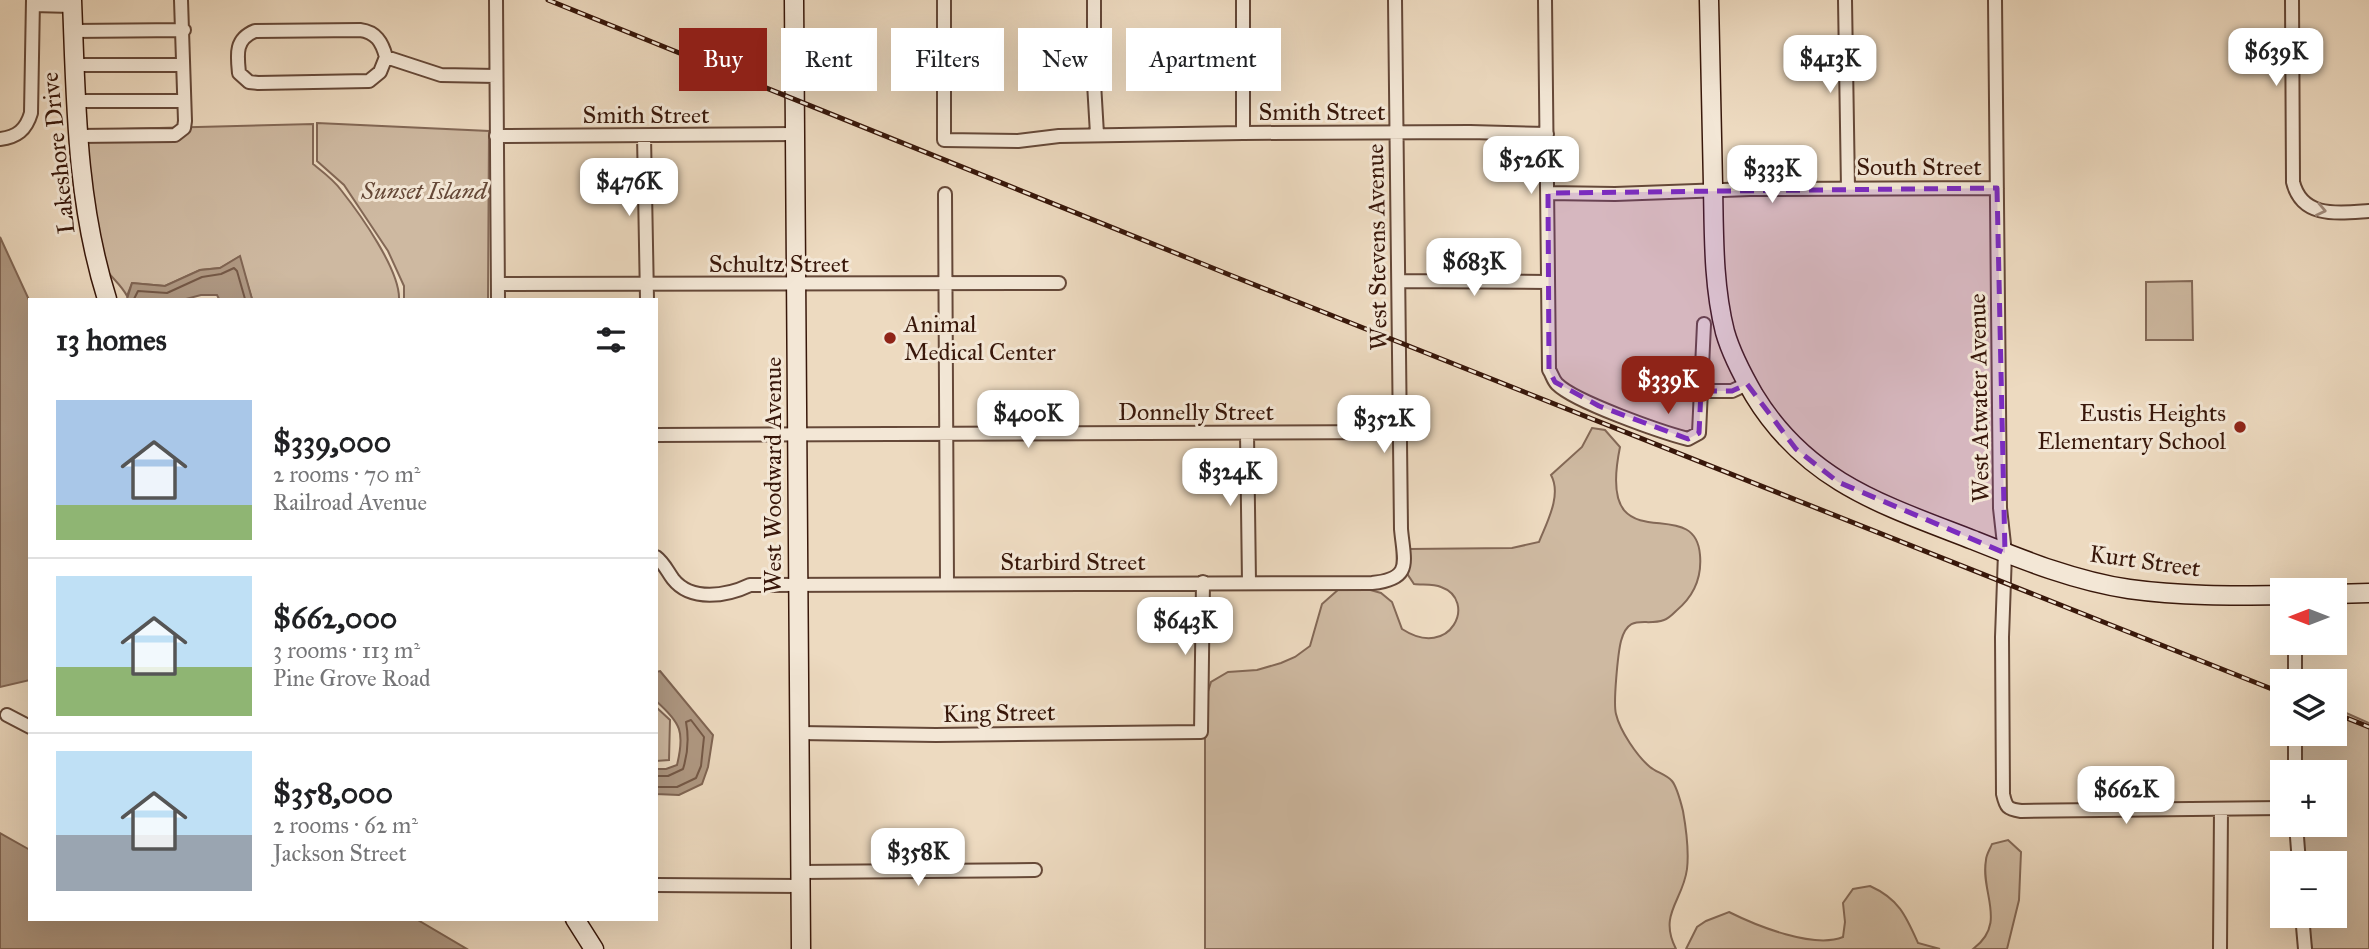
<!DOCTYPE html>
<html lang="en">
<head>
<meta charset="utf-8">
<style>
  :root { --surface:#fff; --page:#f6f6f6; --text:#202124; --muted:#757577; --line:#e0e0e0; --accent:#8f2418 }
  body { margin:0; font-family:"IM FELL Great Primer",serif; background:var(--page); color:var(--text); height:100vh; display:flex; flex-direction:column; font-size:26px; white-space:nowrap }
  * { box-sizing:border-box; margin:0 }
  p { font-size:23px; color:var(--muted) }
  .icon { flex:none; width:38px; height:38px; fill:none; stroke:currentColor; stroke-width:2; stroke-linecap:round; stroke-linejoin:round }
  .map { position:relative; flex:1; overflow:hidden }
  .side { position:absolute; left:28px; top:298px; width:630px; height:623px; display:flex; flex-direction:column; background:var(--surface); border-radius:0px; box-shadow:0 7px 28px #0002 }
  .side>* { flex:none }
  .guide { position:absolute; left:679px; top:28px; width:665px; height:63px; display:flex; gap:14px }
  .needle { width:46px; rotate:270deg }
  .fabs { position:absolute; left:2270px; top:578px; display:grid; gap:14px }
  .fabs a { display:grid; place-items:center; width:77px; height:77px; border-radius:0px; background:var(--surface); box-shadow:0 7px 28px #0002; font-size:35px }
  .price { position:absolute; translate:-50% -60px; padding:0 16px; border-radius:14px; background:#fff; color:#222; font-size:23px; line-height:46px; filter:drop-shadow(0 2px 4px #0008) }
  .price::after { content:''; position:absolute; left:50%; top:42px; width:21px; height:16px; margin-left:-10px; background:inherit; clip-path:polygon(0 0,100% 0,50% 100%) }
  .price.selected { background:var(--accent); color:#fff }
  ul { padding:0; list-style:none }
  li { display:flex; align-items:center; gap:21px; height:175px; padding:0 28px }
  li+li { border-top:2px solid var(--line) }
  li span { display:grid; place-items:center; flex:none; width:196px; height:140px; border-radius:0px; color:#555 }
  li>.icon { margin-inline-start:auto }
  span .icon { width:84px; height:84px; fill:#fffc; stroke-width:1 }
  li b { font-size:30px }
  h2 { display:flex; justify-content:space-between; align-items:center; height:84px; padding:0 28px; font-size:30px }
  .chip { padding:0 24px; border-radius:0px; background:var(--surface); box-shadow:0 7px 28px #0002; font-size:24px; line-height:63px }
  .chip.selected { background:var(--accent); color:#fff }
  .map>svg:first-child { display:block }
  .green { fill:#ceb9a1; stroke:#836856; stroke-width:2 }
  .water { fill:#af9882; stroke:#7f6452; stroke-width:2 }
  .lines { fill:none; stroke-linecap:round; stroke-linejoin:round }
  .shore { stroke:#745846; stroke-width:2 }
  .street-casing { stroke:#654838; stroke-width:16 }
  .secondary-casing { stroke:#38170a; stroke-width:21 }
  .street { stroke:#f3e7d6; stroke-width:12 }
  .secondary { stroke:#f3e7d6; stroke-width:18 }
  .rail-casing { stroke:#38170a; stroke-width:5 }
  .rail { stroke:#f3e7d6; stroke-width:2.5; stroke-dasharray:8; stroke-linecap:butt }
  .oneway { stroke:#9f897a }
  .marked { fill:#7b2cbf; fill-opacity:0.2; stroke:#7b2cbf; stroke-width:5; stroke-dasharray:14 9; stroke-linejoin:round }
  .poi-dot { fill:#8f2418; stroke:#f3e7d6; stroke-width:2.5 }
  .labels { text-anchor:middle; stroke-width:6; stroke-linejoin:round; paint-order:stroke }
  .street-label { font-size:24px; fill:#38170a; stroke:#f3e7d6 }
  .park-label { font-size:24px; font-style:italic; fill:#654837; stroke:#f3e7d6 }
  .poi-label { font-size:24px; fill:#38170a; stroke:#f3e7d6; text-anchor:start }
</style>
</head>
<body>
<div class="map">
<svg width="2369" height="949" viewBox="0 0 2369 949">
  <rect width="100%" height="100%" fill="#eddac0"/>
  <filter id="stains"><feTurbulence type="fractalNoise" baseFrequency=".00286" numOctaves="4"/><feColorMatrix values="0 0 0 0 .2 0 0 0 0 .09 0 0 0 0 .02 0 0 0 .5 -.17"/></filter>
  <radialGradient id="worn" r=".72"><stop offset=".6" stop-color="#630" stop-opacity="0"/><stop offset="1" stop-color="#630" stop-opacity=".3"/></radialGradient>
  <path class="green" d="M317 123 489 131 488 299H404V286L388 251 344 185 317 161Z
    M313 124V164C323 172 334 180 341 190 360 214 400 270 399 299H252L239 257 220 268 200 270 165 286 132 283 127 296C121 284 110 277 103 265L82 130Z
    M2192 281 2193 340H2146V282Z
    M1592 428 1605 430 1620 447C1595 569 1695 489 1700 555 1702 578 1693 597 1676 611 1673 614 1668 619 1664 620 1645 627 1629 612 1621 641 1618 653 1613 703 1616 714 1620 731 1637 756 1650 767 1656 772 1667 775 1672 781 1677 787 1681 803 1683 811 1686 828 1689 852 1687 869 1683 901 1658 914 1676 949H1205V701L1211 682 1228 672 1257 670 1281 663 1295 657 1310 646 1322 604 1339 589 1360 587 1381 593 1392 602 1402 629C1451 661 1478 600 1441 587 1434 584 1422 585 1414 584L1402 566 1408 549 1512 548 1539 542C1547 522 1562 495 1551 475L1582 447Z
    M656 707 670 720 669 760 656 761Z
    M2335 708 2369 723V949H2312L2306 915H2334V863H2304L2303 824H2334V772H2301L2302 733H2334Z
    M2008 840 2021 852 2019 900 2007 949H1973C2008 923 1980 893 1986 860 1986 855 1990 849 1992 844Z
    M1870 886C1899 899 1906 916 1918 943L1940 949H1686L1697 927 1706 921 1729 912C1757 926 1814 949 1843 937L1845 922 1843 903 1853 889Z"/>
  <path class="water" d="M0 237 30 302V680L0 687Z
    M240 256 252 299H219L217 295H201L186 299H127L132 283 165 286 200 270 220 268Z
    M660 671 713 735 708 767 702 784 679 795 656 794V769H666L677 765C685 732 681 723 656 701V672Z
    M0 833 30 850V919H416L467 949H0Z"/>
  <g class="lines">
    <path class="shore" d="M134 299 138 291 167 293 202 277 221 274 234 268 237 271 245 299
      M656 776H668L683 769C688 753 689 738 686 722L691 720 704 737 701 766 696 778 677 787H656"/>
    <defs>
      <path id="street" d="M496 0 498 299
        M944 0V140L1018 141 1059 136 1243 133 1470 132 1547 134
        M1094 0V83L1097 134
        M1243 0V133
        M1545 0 1549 370C1552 374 1553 380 1557 384 1575 402 1661 432 1688 439L1699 433 1704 324
        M1845 0 1848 189
        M1995 0 2000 508 2005 553 2002 637 2003 794C2006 807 2007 809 2021 811L2282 808
        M2292 0 2293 182C2302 219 2339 213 2369 211
        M33 5 72 6
        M360 30C376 32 382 42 386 57L380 72 369 81 258 83 249 82 239 73C237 54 235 39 255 31Z
        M73 31 184 30
        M386 57 441 75 496 76
        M74 65H183
        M75 101H184
        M77 136 175 135 184 128 185 121 181 0
        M496 136 795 134
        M644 136 647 299
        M0 139C17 137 26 130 31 113L33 0
        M1548 193 1615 194 1750 189 1997 188
        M945 194 947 583
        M1399 281 1548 282
        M499 284 1059 283
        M1701 391H1732L1747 384
        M1247 433 1249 582
        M656 435 1400 432
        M656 557C664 563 667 571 673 579 691 602 727 596 750 585L1372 583C1413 579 1404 562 1401 529L1395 0
        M2295 642V681
        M7 715 30 727
        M799 733 936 735 1201 732 1203 582
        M2295 733V772
        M2296 824 2299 863
        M800 872 1035 870
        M656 885 801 886
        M2302 915 2305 949
        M2220 949 2221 809"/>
      <path id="secondary" d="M72 0C76 101 76 201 107 299
        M794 0 801 949
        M1709 0C1710 62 1712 123 1713 185 1714 234 1713 285 1725 332 1731 353 1743 376 1754 395 1807 482 1883 505 1973 540 2023 560 2075 581 2129 589 2180 596 2231 596 2282 595
        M2334 594 2369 593
        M575 919 594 949"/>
    </defs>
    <use href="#street" class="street-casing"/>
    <use href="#secondary" class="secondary-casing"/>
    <use href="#street" class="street"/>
    <use href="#secondary" class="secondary"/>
    <defs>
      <path id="rail" d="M548 0 1230 275 2282 693
        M2334 713 2369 727"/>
    </defs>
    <use href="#rail" class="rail-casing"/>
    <use href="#rail" class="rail"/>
  </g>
  <defs><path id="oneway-chevron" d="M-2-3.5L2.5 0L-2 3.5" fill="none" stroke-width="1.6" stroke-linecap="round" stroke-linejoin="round" transform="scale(1.75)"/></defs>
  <use class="oneway" href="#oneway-chevron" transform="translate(2321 210) rotate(12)"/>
  <path class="marked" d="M1997 188 2005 553 1838 482 1796 449 1747 384 1732 391H1701L1699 433 1688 439 1599 406 1555 382 1549 370 1548 193Z"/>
  <g class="poi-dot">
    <circle cx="890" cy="338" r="7"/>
    <circle cx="2240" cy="427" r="7"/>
  </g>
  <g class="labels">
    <g class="street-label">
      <text x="1322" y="120">Smith Street</text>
      <text x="646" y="123">Smith Street</text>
      <text transform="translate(58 153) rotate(-96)" y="8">Lakeshore Drive</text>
      <text x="1919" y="175">South Street</text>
      <text transform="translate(1377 247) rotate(-91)" y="8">West Stevens Avenue</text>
      <text x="779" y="272">Schultz Street</text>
      <text transform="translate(1979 398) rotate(-91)" y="8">West Atwater Avenue</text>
      <text x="1196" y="420">Donnelly Street</text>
      <text transform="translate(773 475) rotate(-90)" y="8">West Woodward Avenue</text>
      <text transform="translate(2145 561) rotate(8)" y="8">Kurt Street</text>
      <text x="1073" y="570">Starbird Street</text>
      <text transform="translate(999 713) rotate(-1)" y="8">King Street</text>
    </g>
    <g class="park-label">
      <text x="424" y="199">Sunset Island</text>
    </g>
    <g class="poi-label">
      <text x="904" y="332">Animal<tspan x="904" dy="28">Medical Center</tspan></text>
      <text x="2226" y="421" text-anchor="end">Eustis Heights<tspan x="2226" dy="28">Elementary School</tspan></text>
    </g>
  </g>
  <rect width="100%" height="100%" filter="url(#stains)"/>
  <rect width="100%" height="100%" fill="url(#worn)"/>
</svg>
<div class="fabs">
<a><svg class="needle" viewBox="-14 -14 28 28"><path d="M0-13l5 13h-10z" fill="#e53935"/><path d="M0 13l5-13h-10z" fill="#757577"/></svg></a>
<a><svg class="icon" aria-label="layers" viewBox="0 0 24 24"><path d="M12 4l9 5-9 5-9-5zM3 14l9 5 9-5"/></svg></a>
<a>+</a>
<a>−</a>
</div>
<b class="price" style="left:2276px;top:88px">$639K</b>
<b class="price" style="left:1830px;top:95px">$413K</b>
<b class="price" style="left:1531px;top:196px">$526K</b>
<b class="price" style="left:1772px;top:205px">$333K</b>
<b class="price" style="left:629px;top:218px">$476K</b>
<b class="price" style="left:1474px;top:298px">$683K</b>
<b class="price selected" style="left:1668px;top:416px">$339K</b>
<b class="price" style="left:1028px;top:450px">$400K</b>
<b class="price" style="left:1384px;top:455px">$352K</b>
<b class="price" style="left:1230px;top:508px">$324K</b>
<b class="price" style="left:1185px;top:657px">$643K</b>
<b class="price" style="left:2126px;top:826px">$662K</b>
<b class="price" style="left:918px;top:888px">$358K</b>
<div class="guide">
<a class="chip selected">Buy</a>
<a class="chip">Rent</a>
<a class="chip">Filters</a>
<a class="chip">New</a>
<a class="chip">Apartment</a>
</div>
<section class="side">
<h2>13 homes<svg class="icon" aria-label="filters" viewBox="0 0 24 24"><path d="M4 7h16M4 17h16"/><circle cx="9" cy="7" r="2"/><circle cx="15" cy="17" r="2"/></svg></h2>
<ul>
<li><span style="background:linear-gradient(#a9c7e8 75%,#8fb573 0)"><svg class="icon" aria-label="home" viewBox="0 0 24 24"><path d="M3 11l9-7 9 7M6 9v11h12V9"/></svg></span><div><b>$339,000</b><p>2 rooms · 70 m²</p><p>Railroad Avenue</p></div></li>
<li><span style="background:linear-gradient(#bfe0f5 65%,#8fb573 0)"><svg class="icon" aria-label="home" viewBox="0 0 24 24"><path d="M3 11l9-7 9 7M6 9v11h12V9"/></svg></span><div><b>$662,000</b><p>3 rooms · 113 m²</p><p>Pine Grove Road</p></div></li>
<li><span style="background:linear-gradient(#bfe0f5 60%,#9aa5b1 0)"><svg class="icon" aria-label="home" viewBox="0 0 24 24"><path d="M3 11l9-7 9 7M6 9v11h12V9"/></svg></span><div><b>$358,000</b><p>2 rooms · 62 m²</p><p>Jackson Street</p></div></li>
</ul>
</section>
</div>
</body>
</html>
